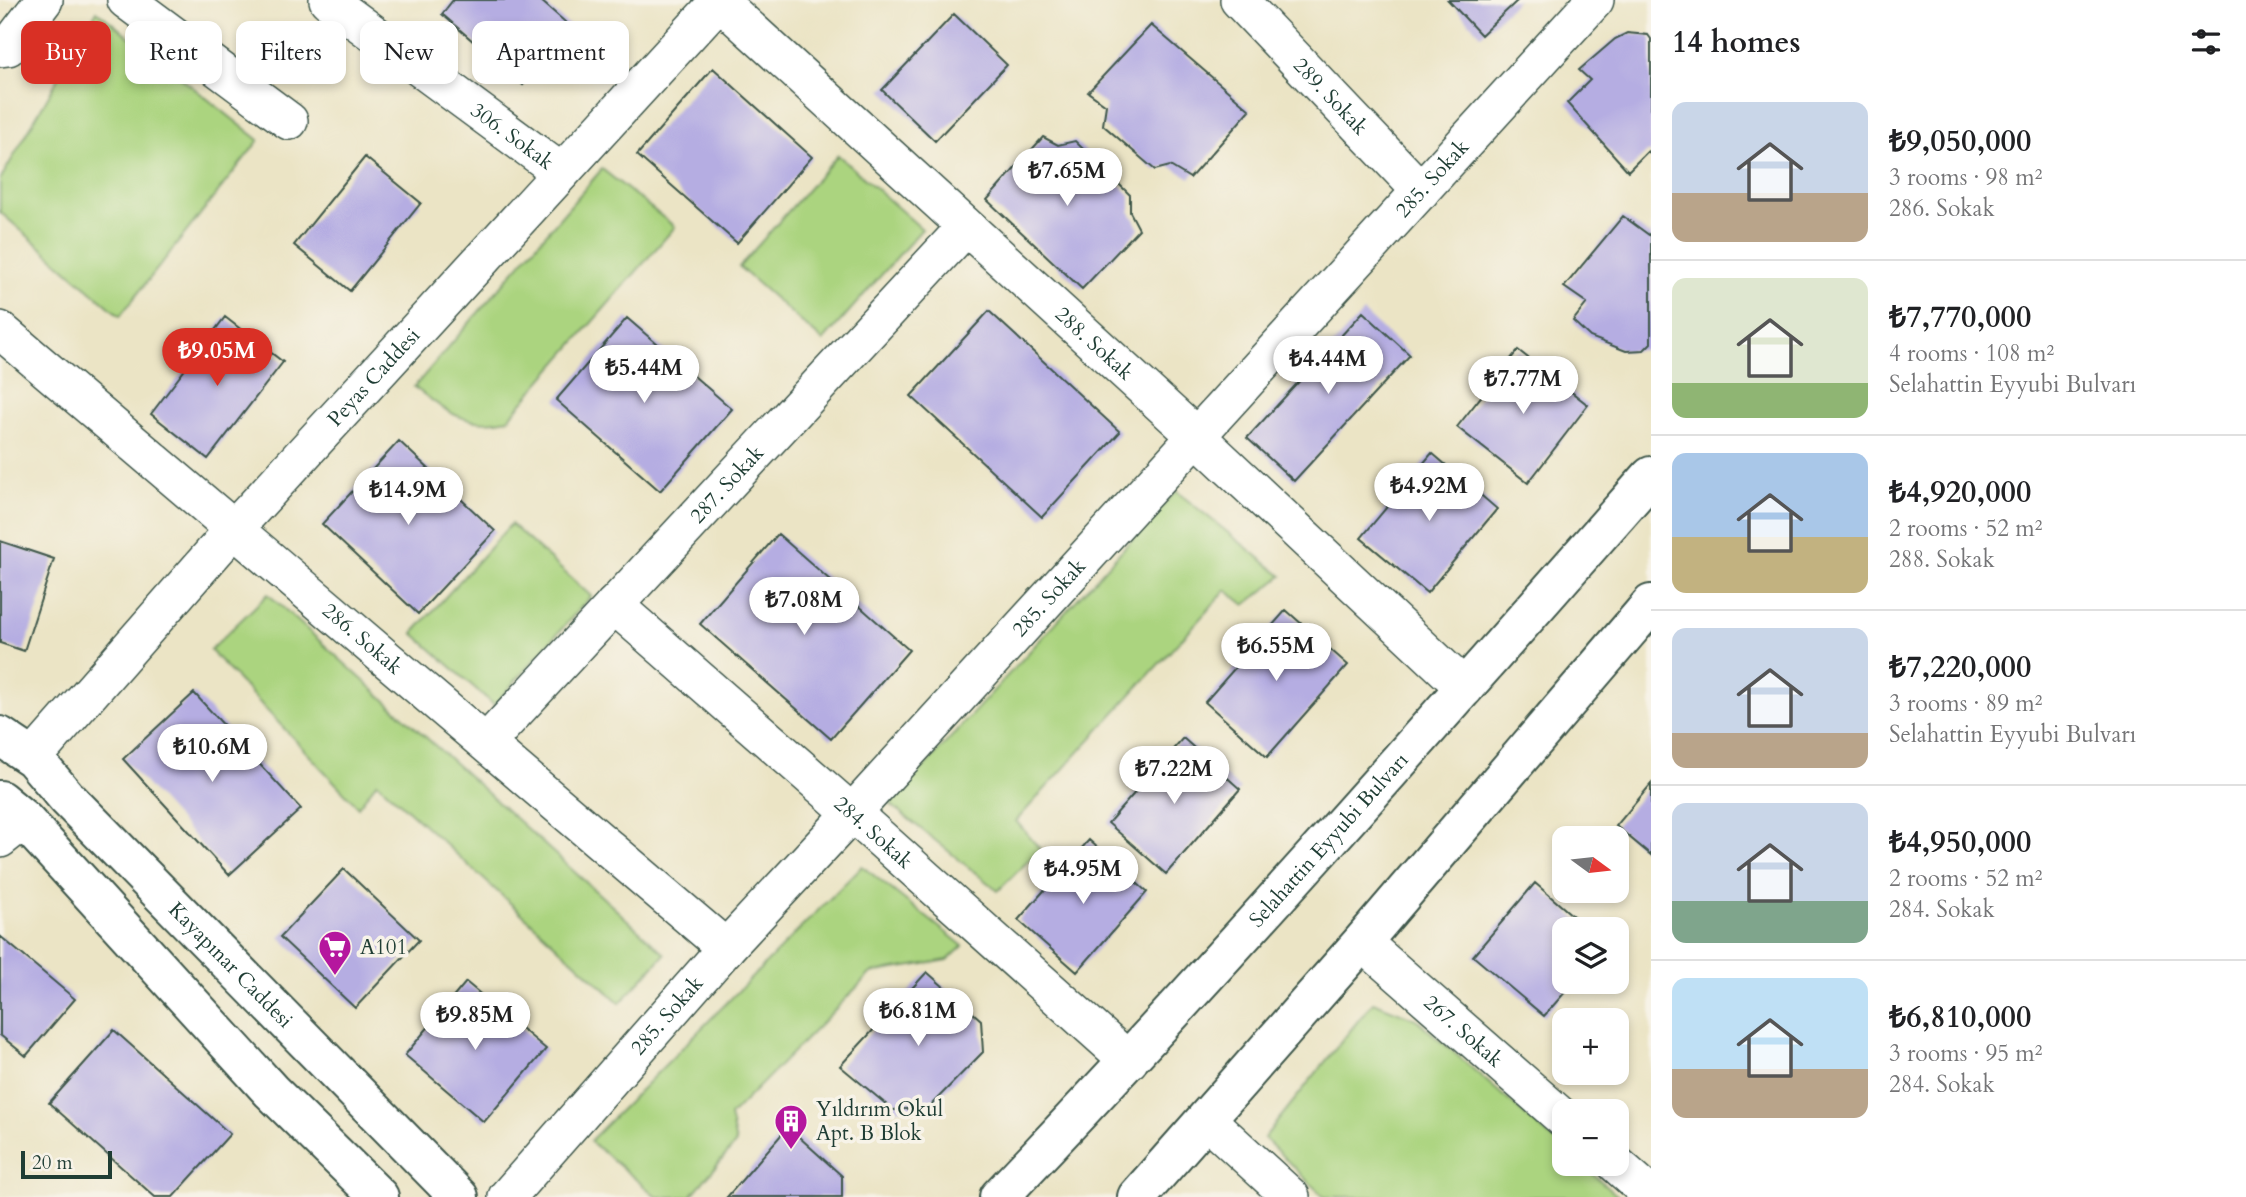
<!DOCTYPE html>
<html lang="en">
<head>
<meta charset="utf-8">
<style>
  :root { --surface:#fff; --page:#f6f6f6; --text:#202124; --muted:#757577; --line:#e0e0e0; --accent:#d93025 }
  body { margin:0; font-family:Cardo,serif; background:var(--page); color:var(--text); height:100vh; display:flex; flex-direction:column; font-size:26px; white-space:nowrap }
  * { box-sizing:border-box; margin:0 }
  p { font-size:23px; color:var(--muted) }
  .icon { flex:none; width:38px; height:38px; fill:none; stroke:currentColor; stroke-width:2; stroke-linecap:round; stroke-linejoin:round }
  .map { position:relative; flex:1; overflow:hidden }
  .sheet { display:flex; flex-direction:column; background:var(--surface); width:595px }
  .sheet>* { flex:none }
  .banner { position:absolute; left:21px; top:21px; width:665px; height:63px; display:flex; gap:14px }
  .needle { width:46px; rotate:105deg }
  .controls { position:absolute; left:1552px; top:826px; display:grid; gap:14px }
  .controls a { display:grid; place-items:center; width:77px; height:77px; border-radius:14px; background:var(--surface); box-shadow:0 4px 10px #0003; font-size:35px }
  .scale { position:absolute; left:21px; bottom:18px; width:91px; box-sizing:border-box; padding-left:7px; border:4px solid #1f3d34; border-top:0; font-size:19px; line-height:24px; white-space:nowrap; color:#1f3d34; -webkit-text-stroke:5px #f7f3e8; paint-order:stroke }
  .price { position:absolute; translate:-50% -60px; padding:0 16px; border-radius:24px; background:#fff; color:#222; font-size:23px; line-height:46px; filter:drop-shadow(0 2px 4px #0008) }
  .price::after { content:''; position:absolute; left:50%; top:42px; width:21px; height:16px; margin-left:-10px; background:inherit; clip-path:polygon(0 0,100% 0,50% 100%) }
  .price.on { background:var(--accent); color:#fff }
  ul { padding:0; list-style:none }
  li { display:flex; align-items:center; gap:21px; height:175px; padding:0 21px }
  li+li { border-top:2px solid var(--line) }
  li span { display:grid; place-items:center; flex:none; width:196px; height:140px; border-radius:14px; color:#555 }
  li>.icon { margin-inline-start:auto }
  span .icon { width:84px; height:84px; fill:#fffc; stroke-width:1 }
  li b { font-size:30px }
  h2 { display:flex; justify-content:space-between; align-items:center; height:84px; padding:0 21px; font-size:30px }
  .pill { padding:0 24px; border-radius:14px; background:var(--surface); box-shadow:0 4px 10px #0003; font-size:24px; line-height:63px }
  .pill.on { background:var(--accent); color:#fff }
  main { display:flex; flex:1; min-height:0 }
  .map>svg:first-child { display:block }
  .green { fill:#abd47f; stroke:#65885a; stroke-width:2 }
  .building { fill:#b5ade2 }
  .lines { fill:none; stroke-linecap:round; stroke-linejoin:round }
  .minor-casing { stroke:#3e564a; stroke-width:40 }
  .major-casing { stroke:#3e564a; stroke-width:42 }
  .minor { stroke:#fff; stroke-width:37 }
  .major { stroke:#fff; stroke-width:38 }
  .labels { text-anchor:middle; stroke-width:7; stroke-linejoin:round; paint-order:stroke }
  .street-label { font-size:21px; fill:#1f3d34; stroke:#f7f3e8 }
  .poi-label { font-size:21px; fill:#1f3d34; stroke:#f7f3e8; text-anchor:start }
</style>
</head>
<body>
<main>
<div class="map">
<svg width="1651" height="1197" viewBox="0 0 1651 1197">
  <rect width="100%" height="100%" fill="#f7f3e8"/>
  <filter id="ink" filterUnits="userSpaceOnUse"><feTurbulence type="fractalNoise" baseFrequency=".0143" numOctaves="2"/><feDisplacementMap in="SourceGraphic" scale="14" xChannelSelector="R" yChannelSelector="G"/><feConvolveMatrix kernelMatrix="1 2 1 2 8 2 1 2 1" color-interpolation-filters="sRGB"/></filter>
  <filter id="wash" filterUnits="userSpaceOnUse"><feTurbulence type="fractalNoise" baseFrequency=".00686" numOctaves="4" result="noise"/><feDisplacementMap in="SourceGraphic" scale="28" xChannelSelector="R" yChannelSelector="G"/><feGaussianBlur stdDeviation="1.57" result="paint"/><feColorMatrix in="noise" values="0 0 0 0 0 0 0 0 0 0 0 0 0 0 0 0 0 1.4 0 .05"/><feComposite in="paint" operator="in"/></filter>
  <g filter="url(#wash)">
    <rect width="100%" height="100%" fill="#ebe4c5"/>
    <path class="green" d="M97 11 259 140 120 316 0 212V180Z
      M838 155 922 229 823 341 739 267Z
      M602 169 675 227 508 419C466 429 446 411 414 387Z
      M1176 491 1282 576 1245 605 1226 590 1016 821 1040 849 998 891 890 804Z
      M511 524 591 596 494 705 413 633Z
      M268 594 665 954 620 1003 377 782 358 807 210 650Z
      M862 866 963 946 948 960 871 973 730 1116 736 1143 690 1197H657L590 1141Z
      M1373 1002 1416 1019 1564 1149V1164H1581L1619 1197H1324L1264 1138Z"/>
    <g id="blocks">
      <path class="building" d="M453 0H540L572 28 523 85 442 14Z
        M1448 0H1518L1481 35Z
        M954 14 1007 65 935 141 882 90Z
        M1151 25 1250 110 1190 178 1170 166 1155 170 1103 125 1106 105 1088 92Z
        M1627 33 1648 35 1651 39V154L1648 151 1628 171 1567 103 1590 80 1579 70 1615 39Z
        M713 68 812 157 737 243 637 155Z
        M1043 137 1058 145 1075 141 1130 195V212L1139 229 1082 289 987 200Z
        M365 157 421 203 350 291 294 245Z
        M1623 216 1649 235 1651 232V343L1644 350 1626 351 1590 337 1573 321 1587 303 1564 287Z
        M989 311 1120 432 1042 517 911 396Z
        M1363 312 1410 355 1294 481 1247 438Z
        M225 317 283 362 208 459 151 414Z
        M627 318 732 409 660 491 556 400Z
        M1518 350 1588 405 1528 483 1457 427Z
        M399 441 495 531 418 614 322 524Z
        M1432 453 1497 509 1427 593 1361 538Z
        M778 534 909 650 831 739 700 624Z
        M0 541 54 559 24 651 0 643Z
        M1286 610 1348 665 1267 757 1205 702Z
        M194 693 301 809 229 875 123 759Z
        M1183 738 1240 789 1166 874 1108 823Z
        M1651 784V855L1616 826Z
        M1089 840 1147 892 1077 972 1018 920Z
        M344 869 419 940 355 1008 280 937Z
        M1535 883 1588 929H1564V982H1574L1544 1016 1473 956Z
        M0 936 75 999 26 1056 0 1035Z
        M927 972 981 1020 983 1052 929 1107 893 1110 840 1066Z
        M466 982 546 1049 484 1122 405 1055Z
        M114 1030 230 1134 173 1197H155L49 1103Z
        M788 1127 842 1176V1197H727Z"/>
    </g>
  </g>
  <g filter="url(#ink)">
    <use href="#blocks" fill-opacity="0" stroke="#3e564a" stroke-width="2"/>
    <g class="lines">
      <defs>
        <g id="minor">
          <path d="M126 0 289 121"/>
          <path id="s1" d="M328 0 561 172"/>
          <path id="s2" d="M1239 0 1421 191"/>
          <path id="s3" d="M719 1 1196 436 1465 688"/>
          <path d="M0 48 8 47 44 0"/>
          <path id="s4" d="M0 330 726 948"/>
          <path id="s5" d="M614 605 852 813 1129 1061"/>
          <path id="s6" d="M487 742 965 228"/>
          <path id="s7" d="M33 758 234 529 720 0"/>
          <path d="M0 839 24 820"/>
          <path id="s8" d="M1362 942 1564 1119"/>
          <path d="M1206 1119 1291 1197"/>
          <path d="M1616 1164 1651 1195"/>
          <path id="s9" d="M507 1197 726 948 852 813 1595 0"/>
        </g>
        <g id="major">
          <path id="s10" d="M0 736 33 758 67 798 459 1197"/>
          <path d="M0 800 24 820 271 1091 379 1197"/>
          <path id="s11" d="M999 1197C1223 963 1437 719 1651 476"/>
          <path d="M1137 1197 1362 942 1651 604"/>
        </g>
      </defs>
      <use href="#minor" class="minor-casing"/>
      <use href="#major" class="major-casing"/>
      <use href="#minor" class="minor"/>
      <use href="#major" class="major"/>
    </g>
  </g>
  <defs>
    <symbol id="supermarket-pin" viewBox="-11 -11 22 30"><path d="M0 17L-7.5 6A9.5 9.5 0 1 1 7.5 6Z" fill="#b5179e" stroke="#f7f3e8"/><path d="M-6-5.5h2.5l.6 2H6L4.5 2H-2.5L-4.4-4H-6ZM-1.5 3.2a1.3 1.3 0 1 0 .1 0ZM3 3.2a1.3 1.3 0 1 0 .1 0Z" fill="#fff"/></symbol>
    <symbol id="building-pin" viewBox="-11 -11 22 30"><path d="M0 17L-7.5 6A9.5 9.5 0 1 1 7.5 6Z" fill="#b5179e" stroke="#f7f3e8"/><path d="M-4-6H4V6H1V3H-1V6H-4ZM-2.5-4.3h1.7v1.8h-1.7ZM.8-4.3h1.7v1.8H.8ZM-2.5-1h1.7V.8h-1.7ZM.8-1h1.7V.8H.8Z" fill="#fff"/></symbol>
  </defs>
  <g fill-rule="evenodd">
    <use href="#supermarket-pin" x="316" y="928" width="38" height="52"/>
    <use href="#building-pin" x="772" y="1102" width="38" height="52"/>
  </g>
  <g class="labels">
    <g class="street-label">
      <text dy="7" stroke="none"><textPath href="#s2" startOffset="133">289. Sokak</textPath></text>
      <text dy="7" stroke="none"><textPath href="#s1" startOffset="229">306. Sokak</textPath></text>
      <text dy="7" stroke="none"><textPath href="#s9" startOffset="1376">285. Sokak</textPath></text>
      <text dy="7" stroke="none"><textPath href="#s3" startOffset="508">288. Sokak</textPath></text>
      <text dy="7" stroke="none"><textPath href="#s7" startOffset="511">Peyas Caddesi</textPath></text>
      <text dy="7" stroke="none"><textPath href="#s6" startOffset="352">287. Sokak</textPath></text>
      <text dy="7" stroke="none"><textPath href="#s9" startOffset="808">285. Sokak</textPath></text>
      <text dy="7" stroke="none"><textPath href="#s4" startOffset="476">286. Sokak</textPath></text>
      <text dy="7" stroke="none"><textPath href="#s5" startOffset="345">284. Sokak</textPath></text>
      <text dy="7" stroke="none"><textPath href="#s11" startOffset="486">Selahattin Eyyubi Bulvarı</textPath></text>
      <text dy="7" stroke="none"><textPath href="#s10" startOffset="326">Kayapınar Caddesi</textPath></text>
      <text dy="7" stroke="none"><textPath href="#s9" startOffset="242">285. Sokak</textPath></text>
      <text dy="7" stroke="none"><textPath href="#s8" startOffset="135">267. Sokak</textPath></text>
    </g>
    <g class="poi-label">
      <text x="360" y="954">A101</text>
      <text x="816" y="1116">Yıldırım Okul<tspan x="816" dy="24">Apt. B Blok</tspan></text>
    </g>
  </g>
</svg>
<div class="controls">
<a><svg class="needle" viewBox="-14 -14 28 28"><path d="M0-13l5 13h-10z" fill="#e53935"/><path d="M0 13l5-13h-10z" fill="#757577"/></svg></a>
<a><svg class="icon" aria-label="layers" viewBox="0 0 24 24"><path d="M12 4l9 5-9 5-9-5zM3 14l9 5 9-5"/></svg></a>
<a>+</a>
<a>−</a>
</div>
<div class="scale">20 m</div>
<b class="price" style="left:1067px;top:208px">₺7.65M</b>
<b class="price on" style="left:217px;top:388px">₺9.05M</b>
<b class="price" style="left:1328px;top:396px">₺4.44M</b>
<b class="price" style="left:644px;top:405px">₺5.44M</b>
<b class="price" style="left:1523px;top:416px">₺7.77M</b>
<b class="price" style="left:1429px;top:523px">₺4.92M</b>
<b class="price" style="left:408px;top:527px">₺14.9M</b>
<b class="price" style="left:804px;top:637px">₺7.08M</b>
<b class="price" style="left:1276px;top:683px">₺6.55M</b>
<b class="price" style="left:212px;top:784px">₺10.6M</b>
<b class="price" style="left:1174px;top:806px">₺7.22M</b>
<b class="price" style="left:1083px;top:906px">₺4.95M</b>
<b class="price" style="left:918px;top:1048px">₺6.81M</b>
<b class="price" style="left:475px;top:1052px">₺9.85M</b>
<div class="banner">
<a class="pill on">Buy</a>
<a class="pill">Rent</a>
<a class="pill">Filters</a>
<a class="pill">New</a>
<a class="pill">Apartment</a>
</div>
</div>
<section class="sheet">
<h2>14 homes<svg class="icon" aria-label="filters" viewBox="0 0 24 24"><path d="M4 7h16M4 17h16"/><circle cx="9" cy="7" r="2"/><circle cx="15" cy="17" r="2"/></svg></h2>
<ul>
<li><span style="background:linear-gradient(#c9d6e8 65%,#b9a48a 0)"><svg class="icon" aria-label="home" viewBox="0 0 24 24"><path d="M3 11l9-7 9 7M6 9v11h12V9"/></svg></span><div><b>₺9,050,000</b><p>3 rooms · 98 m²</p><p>286. Sokak</p></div></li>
<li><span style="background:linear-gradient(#dfe7d0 75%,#8fb573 0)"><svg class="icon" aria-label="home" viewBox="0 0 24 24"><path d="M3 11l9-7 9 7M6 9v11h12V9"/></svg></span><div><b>₺7,770,000</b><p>4 rooms · 108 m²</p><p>Selahattin Eyyubi Bulvarı</p></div></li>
<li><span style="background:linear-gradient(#a9c7e8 60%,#c2b280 0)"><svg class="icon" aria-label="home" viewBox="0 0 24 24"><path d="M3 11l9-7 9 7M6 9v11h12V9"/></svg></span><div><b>₺4,920,000</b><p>2 rooms · 52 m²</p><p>288. Sokak</p></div></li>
<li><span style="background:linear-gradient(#c9d6e8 75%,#b9a48a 0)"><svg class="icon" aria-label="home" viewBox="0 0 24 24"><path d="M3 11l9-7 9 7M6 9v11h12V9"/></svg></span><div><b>₺7,220,000</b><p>3 rooms · 89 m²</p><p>Selahattin Eyyubi Bulvarı</p></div></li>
<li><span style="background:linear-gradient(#c9d6e8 70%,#7fa58c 0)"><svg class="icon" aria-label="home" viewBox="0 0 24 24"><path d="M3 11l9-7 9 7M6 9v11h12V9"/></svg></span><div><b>₺4,950,000</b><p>2 rooms · 52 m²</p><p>284. Sokak</p></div></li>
<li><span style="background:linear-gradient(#bfe0f5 65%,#b9a48a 0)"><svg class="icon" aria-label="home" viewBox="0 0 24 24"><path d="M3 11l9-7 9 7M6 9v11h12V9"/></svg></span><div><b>₺6,810,000</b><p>3 rooms · 95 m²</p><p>284. Sokak</p></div></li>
</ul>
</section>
</main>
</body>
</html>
